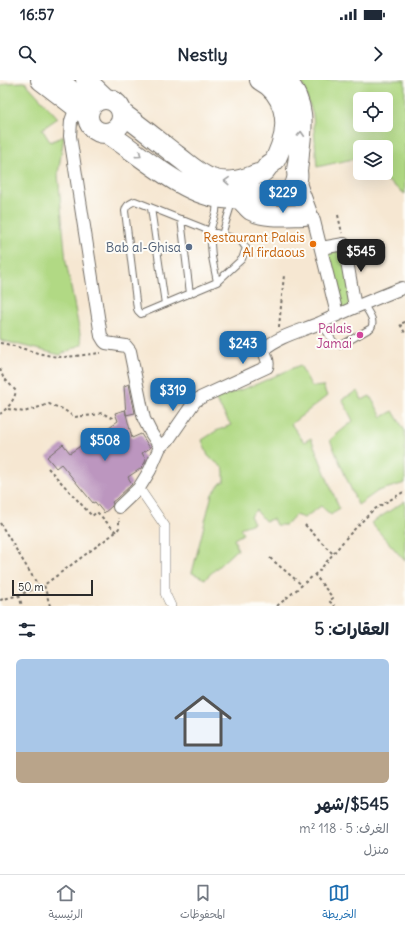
<!DOCTYPE html>
<html lang="ar">
<head>
<meta charset="utf-8">
<style>
  :root { --surface:#fff; --page:#f2f2f3; --text:#1f2937; --muted:#747a83; --line:#e0e1e3; --accent:#1f6fb2 }
  body { margin:0; font-family:Delius,"Playpen Sans Arabic",sans-serif; background:var(--page); color:var(--text); direction:rtl; height:100vh; display:flex; flex-direction:column; font-size:15px; white-space:nowrap }
  * { box-sizing:border-box; margin:0 }
  p { font-size:13px; color:var(--muted) }
  .icon { flex:none; width:22px; height:22px; fill:none; stroke:currentColor; stroke-width:2; stroke-linecap:round; stroke-linejoin:round }
  .map { position:relative; height:526px; overflow:hidden; direction:ltr }
  .details { display:flex; flex-direction:column; background:var(--surface); flex:1 }
  .details>* { flex:none }
  .tools { position:absolute; left:353px; top:12px; display:grid; gap:8px }
  .tools a { display:grid; place-items:center; width:40px; height:40px; border-radius:6px; background:var(--surface); box-shadow:0 4px 16px #0002; font-size:20px }
  .scale { position:absolute; left:12px; bottom:10px; width:81px; box-sizing:border-box; padding-left:4px; border:2px solid #2b2b2b; border-top:0; font-size:11px; line-height:14px; white-space:nowrap; color:#2b2b2b; -webkit-text-stroke:3px #fdfcf7; paint-order:stroke }
  .price { position:absolute; translate:-50% -34px; padding:0 9px; border-radius:8px; background:var(--accent); color:#fff; font-size:13px; line-height:26px; filter:drop-shadow(0 1px 2px #0008) }
  .price::after { content:''; position:absolute; left:50%; top:24px; width:12px; height:9px; margin-left:-6px; background:inherit; clip-path:polygon(0 0,100% 0,50% 100%) }
  .price.on { background:#222; color:#fff }
  ul { padding:0; list-style:none }
  li { display:grid; align-content:center; gap:8px; height:212px; padding:0 16px }
  li+li { border-top:1px solid var(--line) }
  li span { display:grid; place-items:center; height:124px; border-radius:6px; color:#555 }
  li>.icon { margin-inline-start:auto }
  span .icon { width:72px; height:72px; fill:#fffc; stroke-width:1 }
  li b { font-size:17px }
  h2 { display:flex; justify-content:space-between; align-items:center; height:48px; padding:0 16px; font-size:17px }
  .status { display:flex; justify-content:space-between; align-items:center; height:28px; padding:0 20px; background:var(--surface); direction:ltr }
  .status svg { height:11px; fill:currentColor }
  header { display:flex; justify-content:space-between; align-items:center; height:52px; padding:0 16px; background:var(--surface); font-size:18px; font-weight:700 }
  .menu { display:flex; justify-content:space-around; align-items:center; height:56px; border-top:1px solid var(--line); background:var(--surface); font-size:11px; color:var(--muted) }
  .menu a { display:grid; justify-items:center; gap:2px }
  .menu .on { color:var(--accent) }
  .map>svg:first-child { display:block }
  .green { fill:#b1d984; stroke:#6e8258; fill-rule:evenodd }
  .building { fill:#bc96bf }
  .lines { fill:none; stroke-linecap:round; stroke-linejoin:round }
  .service-casing { stroke:#726d65; stroke-width:8 }
  .pedestrian-casing { stroke:#726d65; stroke-width:10 }
  .minor-casing { stroke:#726d65; stroke-width:14 }
  .secondary-casing { stroke:#726d65; stroke-width:20 }
  .primary-casing { stroke:#726d65; stroke-width:22 }
  .path { stroke:#726d65; stroke-width:2; stroke-dasharray:3 3; stroke-linecap:butt }
  .service { stroke:#fff; stroke-width:6 }
  .pedestrian { stroke:#fff; stroke-width:9 }
  .minor { stroke:#fff; stroke-width:12 }
  .secondary { stroke:#fff; stroke-width:18 }
  .primary { stroke:#fff; stroke-width:20 }
  .oneway { stroke:#a0a0a0 }
  .food-dot { fill:#e8710a; stroke:#fdfcf7; stroke-width:1.5 }
  .service-dot { fill:#5c6f8a; stroke:#fdfcf7; stroke-width:1.5 }
  .hotel-dot { fill:#d1479c; stroke:#fdfcf7; stroke-width:1.5 }
  .labels { text-anchor:middle; stroke-width:4; stroke-linejoin:round; paint-order:stroke }
  .food-label { font-size:13px; fill:#c56008; stroke:#fdfcf7; text-anchor:end }
  .service-label { font-size:13px; fill:#4e5e75; stroke:#fdfcf7; text-anchor:end }
  .hotel-label { font-size:13px; fill:#b23c85; stroke:#fdfcf7; text-anchor:end }
</style>
</head>
<body>
<div class="status"><b>16:57</b><svg viewBox="0 0 49 12"><path d="M0 12V9h3v3zM5 12V6h3v6zM10 12V3h3v9zM15 12V0h3v12zM26 1h20v11H26zM47 4h2v5h-2z"/></svg></div>
<header><svg class="icon" aria-label="forward" viewBox="0 0 24 24"><path d="M9 5l7 7-7 7"/></svg>Nestly<svg class="icon" aria-label="search" viewBox="0 0 24 24"><circle cx="10" cy="10" r="6"/><path d="M15 15l6 6"/></svg></header>
<div class="map">
<svg width="405" height="526" viewBox="0 0 405 526">
  <rect width="100%" height="100%" fill="#fdfcf7"/>
  <filter id="ink" filterUnits="userSpaceOnUse"><feTurbulence type="fractalNoise" baseFrequency=".025" numOctaves="2"/><feDisplacementMap in="SourceGraphic" scale="8" xChannelSelector="R" yChannelSelector="G"/><feConvolveMatrix kernelMatrix="1 2 1 2 8 2 1 2 1" color-interpolation-filters="sRGB"/></filter>
  <filter id="wash" filterUnits="userSpaceOnUse"><feTurbulence type="fractalNoise" baseFrequency=".012" numOctaves="4" result="noise"/><feDisplacementMap in="SourceGraphic" scale="16" xChannelSelector="R" yChannelSelector="G"/><feGaussianBlur stdDeviation="0.9" result="paint"/><feColorMatrix in="noise" values="0 0 0 0 0 0 0 0 0 0 0 0 0 0 0 0 0 1.4 0 .05"/><feComposite in="paint" operator="in"/></filter>
  <g filter="url(#wash)">
    <rect width="100%" height="100%" fill="#f6e7d2"/>
    <path class="green" d="M299 0H405V114L377 93H386V67H360V80L357 78 317 87 313 35 302 3ZM360 19H386V45H360Z
      M25 2 58 38 42 49 50 62 64 56 58 94 66 182 82 264 60 275 0 260V6L7 3Z
      M345 164 357 231 339 239 323 169Z
      M300 285 312 307 323 306 327 316 291 344 304 362 311 358 339 428 331 435 321 426 304 438 295 435 286 445H276L273 439 265 441 256 430 250 436 254 443 240 448 243 454 234 459 238 470H236L205 499 192 493 212 414 221 403 224 402V391L223 388 208 376 202 360 216 351 231 345 215 319 257 304Z
      M358 311 362 320 370 316 382 337 393 331 405 351V403L378 411 358 425 330 360 353 341 342 319Z
      M405 421V481L371 443Z"/>
    <g id="blocks">
      <path class="building" d="M129 304 135 333 126 335 124 306Z
        M125 330 132 358 141 354 150 368 142 373 146 380 144 384 142 386 143 387 128 397 132 404 116 419 112 422 113 424 112 426 104 433 95 422 93 423 61 384 56 388 47 377 63 364 70 373 118 341 115 333Z"/>
    </g>
  </g>
  <g filter="url(#ink)">
    <use href="#blocks" fill-opacity="0" stroke="#726d65" stroke-width="1"/>
    <g class="lines">
      <defs>
        <path id="service" d="M135 121 210 151 240 160 246 168 242 179 217 202 141 234 138 231 137 229 125 131C126 125 129 124 135 121Z
          M151 128 165 224
          M181 139 190 214
          M222 155 232 122
          M217 202 212 177 210 151 216 132 217 119
          M320 243 334 262 338 265 345 263 371 248C376 240 367 231 363 223"/>
        <path id="pedestrian" d="M139 408 165 446V513L171 526"/>
        <path id="minor" d="M76 27 71 41 70 56 101 256 104 261 106 263 126 266 130 271 144 339 151 353 160 367
          M297 95 314 141 337 234
          M321 168 344 164 355 227
          M119 427 139 408 150 390 160 367 168 360 195 321 200 318 267 287C270 281 264 275 264 269 279 256 301 251 320 243 347 230 375 219 402 208"/>
        <path id="secondary" d="M61 0 90 28"/>
        <path id="primary" d="M41 0 88 36
          M86 0 106 19
          M88 36a17 17 0 1 1 34 0a17 17 0 1 1-34 0Z
          M123 34C141 47 158 61 176 75 187 83 199 95 212 99 226 104 239 101 253 96 256 94 262 94 264 91 266 90 266 88 268 86 270 84 273 83 275 80 277 77 279 71 281 66 290 42 285 13 260 0
          M107 53C140 74 185 116 223 118 233 119 244 119 253 116 256 116 259 114 262 114 266 113 271 113 274 113 278 114 280 114 283 114 290 112 296 106 297 99 298 96 297 93 297 90 298 84 299 78 299 72 303 45 305 23 286 0
          M240 119C244 122 247 127 251 130 265 138 290 135 305 135"/>
      </defs>
      <use href="#service" class="service-casing"/>
      <use href="#pedestrian" class="pedestrian-casing"/>
      <use href="#minor" class="minor-casing"/>
      <use href="#secondary" class="secondary-casing"/>
      <use href="#primary" class="primary-casing"/>
      <path class="path" d="M338 135 342 153
        M405 242 400 244 405 253
        M279 247 284 195
        M0 263C20 266 40 276 61 277 74 277 88 274 101 273
        M0 289 3 297 16 311C14 321 8 328 0 334
        M8 329 24 332 49 324 63 329 74 337 94 335 102 333 114 339
        M48 388 92 436 97 432 116 452
        M0 443 39 507
        M305 445 333 474
        M270 478 302 505
        M314 494 333 518 329 521 335 526
        M19 515 22 526
        M0 520 19 515 44 505
        M50 526 44 505 116 452 119 448V438
        M277 526 319 491 347 457 373 430 405 411"/>
      <use href="#service" class="service"/>
      <use href="#pedestrian" class="pedestrian"/>
      <use href="#minor" class="minor"/>
      <use href="#secondary" class="secondary"/>
      <use href="#primary" class="primary"/>
    </g>
    <defs><path id="oneway-chevron" d="M-2-3.5L2.5 0L-2 3.5" fill="none" stroke-width="1.6" stroke-linecap="round" stroke-linejoin="round"/></defs>
    <g class="oneway">
      <use href="#oneway-chevron" transform="translate(301 54) rotate(-87)"/>
      <use href="#oneway-chevron" transform="translate(139 75) rotate(37)"/>
      <use href="#oneway-chevron" transform="translate(227 101) rotate(-177)"/>
    </g>
  </g>
  <circle class="food-dot" cx="313" cy="164" r="4"/>
  <circle class="service-dot" cx="189" cy="167" r="4"/>
  <circle class="hotel-dot" cx="360" cy="255" r="4"/>
  <g class="labels">
    <g class="food-label">
      <text x="305" y="162">Restaurant Palais<tspan x="305" dy="15">Al firdaous</tspan></text>
    </g>
    <g class="service-label">
      <text x="181" y="172">Bab al-Ghisa</text>
    </g>
    <g class="hotel-label">
      <text x="352" y="253">Palais<tspan x="352" dy="15">Jamai</tspan></text>
    </g>
  </g>
</svg>
<div class="tools">
<a><svg class="icon" aria-label="locate" viewBox="0 0 24 24"><circle cx="12" cy="12" r="6"/><path d="M12 2v4M12 18v4M2 12h4M18 12h4"/></svg></a>
<a><svg class="icon" aria-label="layers" viewBox="0 0 24 24"><path d="M12 4l9 5-9 5-9-5zM3 14l9 5 9-5"/></svg></a>
</div>
<div class="scale">50 m</div>
<b class="price" style="left:283px;top:134px">$229</b>
<b class="price on" style="left:361px;top:193px">$545</b>
<b class="price" style="left:243px;top:285px">$243</b>
<b class="price" style="left:173px;top:332px">$319</b>
<b class="price" style="left:105px;top:382px">$508</b>
</div>
<section class="details">
<h2>العقارات: 5<svg class="icon" aria-label="filters" viewBox="0 0 24 24"><path d="M4 7h16M4 17h16"/><circle cx="9" cy="7" r="2"/><circle cx="15" cy="17" r="2"/></svg></h2>
<ul>
<li><span style="background:linear-gradient(#a9c7e8 75%,#b9a48a 0)"><svg class="icon" aria-label="home" viewBox="0 0 24 24"><path d="M3 11l9-7 9 7M6 9v11h12V9"/></svg></span><div><b>$545/شهر</b><p>الغرف: 5 · 118 m²</p><p>منزل</p></div></li>
</ul>
</section>
<nav class="menu">
<a class="on"><svg class="icon" aria-label="map" viewBox="0 0 24 24"><path d="M3 6l6-2 6 2 6-2v14l-6 2-6-2-6 2zM9 4v14M15 6v14"/></svg>الخريطة</a>
<a><svg class="icon" aria-label="saved" viewBox="0 0 24 24"><path d="M7 4h10v16l-5-4-5 4z"/></svg>المحفوظات</a>
<a><svg class="icon" aria-label="home" viewBox="0 0 24 24"><path d="M3 11l9-7 9 7M6 9v11h12V9"/></svg>الرئيسية</a>
</nav>
</body>
</html>
